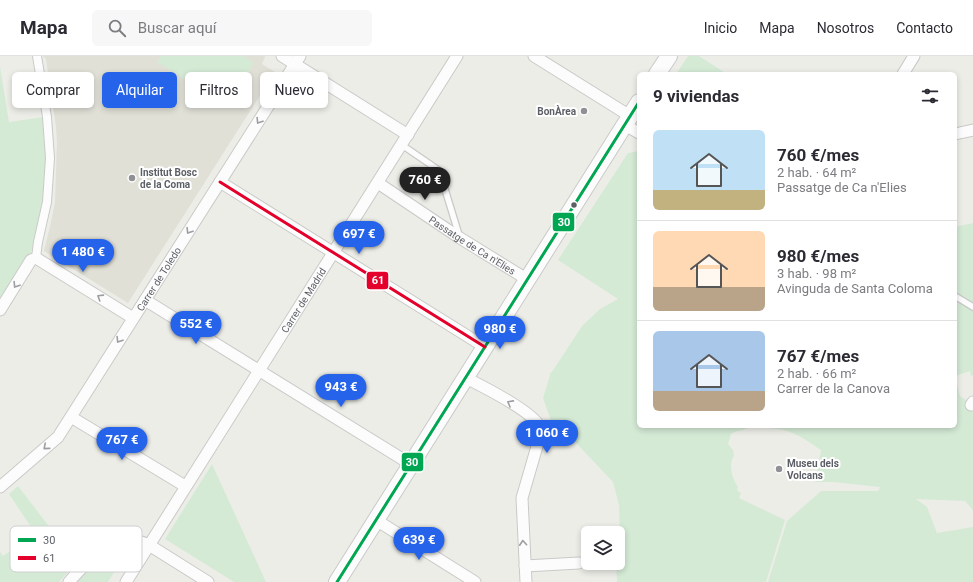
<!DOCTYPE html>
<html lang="es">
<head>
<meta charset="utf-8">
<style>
  :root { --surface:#fff; --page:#f7f7f7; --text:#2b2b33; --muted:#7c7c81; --line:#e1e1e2; --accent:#2563eb }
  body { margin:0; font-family:Roboto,sans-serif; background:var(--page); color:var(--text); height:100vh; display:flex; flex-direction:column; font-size:15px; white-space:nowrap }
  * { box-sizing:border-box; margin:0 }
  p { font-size:13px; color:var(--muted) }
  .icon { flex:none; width:22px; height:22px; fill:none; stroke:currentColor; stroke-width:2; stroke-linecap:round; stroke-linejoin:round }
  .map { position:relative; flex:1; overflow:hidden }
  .details { position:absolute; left:637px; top:16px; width:320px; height:356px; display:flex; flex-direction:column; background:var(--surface); border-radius:6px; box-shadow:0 2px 6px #0003 }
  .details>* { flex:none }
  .banner { position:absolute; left:12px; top:16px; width:380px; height:36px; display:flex; gap:8px }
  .tools { position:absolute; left:581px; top:470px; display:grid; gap:8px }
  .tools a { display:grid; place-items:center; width:44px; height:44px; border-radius:6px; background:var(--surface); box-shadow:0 2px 6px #0003; font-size:20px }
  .price { position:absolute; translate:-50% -34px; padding:0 9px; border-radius:14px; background:var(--accent); color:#fff; font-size:13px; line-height:26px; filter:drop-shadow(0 1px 2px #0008) }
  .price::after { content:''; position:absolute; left:50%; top:24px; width:12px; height:9px; margin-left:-6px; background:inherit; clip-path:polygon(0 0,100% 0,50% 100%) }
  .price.on { background:#222; color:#fff }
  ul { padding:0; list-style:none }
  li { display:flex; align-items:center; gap:12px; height:100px; padding:0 16px }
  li+li { border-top:1px solid var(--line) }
  li span { display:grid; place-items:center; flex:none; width:112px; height:80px; border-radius:6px; color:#555 }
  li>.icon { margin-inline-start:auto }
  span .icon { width:48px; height:48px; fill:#fffc; stroke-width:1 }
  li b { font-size:17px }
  h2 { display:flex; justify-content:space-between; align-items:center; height:48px; padding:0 16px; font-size:17px }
  .tag { padding:0 14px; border-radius:6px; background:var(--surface); box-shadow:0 2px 6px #0003; font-size:14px; line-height:36px }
  .tag.on { background:var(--accent); color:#fff }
  header { display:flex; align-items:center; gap:24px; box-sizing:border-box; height:56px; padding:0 20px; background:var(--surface); border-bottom:1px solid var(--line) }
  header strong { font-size:19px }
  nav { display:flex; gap:22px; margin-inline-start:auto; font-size:14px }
  .search { width:280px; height:36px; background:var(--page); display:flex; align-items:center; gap:10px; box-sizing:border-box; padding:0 14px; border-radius:6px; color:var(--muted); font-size:15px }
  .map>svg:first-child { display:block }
  .education { fill:#e0e0d7 }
  .green { fill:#d4ead5 }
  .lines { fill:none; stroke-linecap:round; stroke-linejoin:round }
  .service-casing { stroke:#c9cac8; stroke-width:8 }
  .pedestrian-casing { stroke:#c9cac8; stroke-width:10 }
  .minor-casing { stroke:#c9cac8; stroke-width:13 }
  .secondary-casing { stroke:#c9cac9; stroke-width:18 }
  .service { stroke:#fcfcfc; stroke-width:5.5 }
  .pedestrian { stroke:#fcfcfc; stroke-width:8 }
  .minor { stroke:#fcfcfc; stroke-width:11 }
  .secondary { stroke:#fcfcfc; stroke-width:16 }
  .bus-1-casing { stroke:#fff; stroke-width:6 }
  .bus-2-casing { stroke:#fff; stroke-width:6 }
  .bus-1 { stroke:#00a651; stroke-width:3 }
  .bus-2 { stroke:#e4002b; stroke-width:3 }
  .oneway { stroke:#9c9ea2 }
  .poi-dot { fill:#8f9194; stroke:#fff; stroke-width:1.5 }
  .bus-dot { fill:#5c5f66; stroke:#fff; stroke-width:1.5 }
  .labels { text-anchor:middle; stroke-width:4; stroke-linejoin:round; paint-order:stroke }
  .poi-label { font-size:10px; font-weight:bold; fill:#5c5f66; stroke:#fff; text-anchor:start }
  .street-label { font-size:10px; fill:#5c5f66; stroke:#fff }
  .key { fill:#fff; stroke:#cecfd1; stroke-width:1 }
  .key-label { font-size:11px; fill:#5c5f66 }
  .line-badge { stroke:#fff; stroke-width:1.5 }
  .badge-label { font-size:11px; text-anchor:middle; font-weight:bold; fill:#fff }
</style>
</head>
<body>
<header>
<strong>Mapa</strong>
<div class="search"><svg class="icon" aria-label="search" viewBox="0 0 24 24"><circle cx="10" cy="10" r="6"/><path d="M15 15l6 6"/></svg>Buscar aquí</div>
<nav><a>Inicio</a><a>Mapa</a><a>Nosotros</a><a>Contacto</a></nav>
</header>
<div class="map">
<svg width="973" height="526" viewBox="0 0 973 526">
  <rect width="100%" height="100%" fill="#edede8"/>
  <path class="education" d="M43 0H264L265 1 262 8 275 16 128 247 44 195 50 171 55 146 57 85 56 71 46 3Z"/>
  <path class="green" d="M161 0H244L254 7 227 50 157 6Z
    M688 0H699L727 18H676Z
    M0 11 9 66 44 61 47 101 45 136 34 189 31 196 0 244Z
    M639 95V370H751C744 375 737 374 731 378L728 388 733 394 734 400C728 408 732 423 738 431L737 434 741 437 739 442 785 464 766 526H617L616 507H618V483L620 482 619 449 613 426 558 368 551 365 543 342 551 316H552L582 270 600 253 618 243 558 204 628 97Z
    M973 167V319L971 320 970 315 955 320V171Z
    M955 321 960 340 973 348V454L965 445 916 443 927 451 937 477 973 471V526H768L787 465 821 435H878L880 431 833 426H815L821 394C800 380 788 371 762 372V370H955Z
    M212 408 266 526H234L165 483Z
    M18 430 61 486 55 491 56 492 55 494 73 510 59 526H0V496L3 500 26 484 33 474 9 438Z
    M123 493 126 497 108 526H75L96 505Z"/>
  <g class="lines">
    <defs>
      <path id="service" d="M402 89 437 113 440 117 459 179
        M955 240 973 251"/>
      <path id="pedestrian" d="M36 202 38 186 47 146 50 102 47 61 37 0"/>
      <g id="minor">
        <path d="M282 0 408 79"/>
        <path d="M534 0 630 60"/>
        <path d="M903 18 914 0"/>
        <path d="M625 69 639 77"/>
        <path d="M955 78 973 74"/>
        <path d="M220 126 485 291"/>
        <path id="s1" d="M378 127 460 182 528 224"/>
        <path d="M145 244 412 409"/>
        <path d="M0 254 31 204 36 202 133 262"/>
        <path d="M466 322C482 330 532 355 539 370 541 373 540 377 540 380L522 442 526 526"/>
        <path d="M971 349 973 346"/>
        <path d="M71 361 185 430"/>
        <path id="s2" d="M0 431 58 381 300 0"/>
        <path d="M376 464 475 526"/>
        <path d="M525 510 579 507"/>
        <path d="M69 526C85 506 123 475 149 489L208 526"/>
        <path id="s3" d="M126 526 457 0"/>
      </g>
      <path id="secondary" d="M657 18 669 0
        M337 526 639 46"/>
    </defs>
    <use href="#service" class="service-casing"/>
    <use href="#pedestrian" class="pedestrian-casing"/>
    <use href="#minor" class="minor-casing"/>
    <use href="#secondary" class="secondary-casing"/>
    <use href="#service" class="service"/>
    <use href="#pedestrian" class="pedestrian"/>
    <use href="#minor" class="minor"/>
    <use href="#secondary" class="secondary"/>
    <defs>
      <path id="bus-1" d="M337 526 639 46"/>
      <path id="bus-2" d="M220 126 485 291"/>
    </defs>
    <use href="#bus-1" class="bus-1-casing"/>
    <use href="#bus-2" class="bus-2-casing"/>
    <use href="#bus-1" class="bus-1"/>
    <use href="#bus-2" class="bus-2"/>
  </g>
  <defs><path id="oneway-chevron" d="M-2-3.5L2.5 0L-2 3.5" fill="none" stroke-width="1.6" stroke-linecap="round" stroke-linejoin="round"/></defs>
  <g class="oneway">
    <use href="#oneway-chevron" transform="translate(259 65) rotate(122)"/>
    <use href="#oneway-chevron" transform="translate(189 175) rotate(122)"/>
    <use href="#oneway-chevron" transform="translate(16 229) rotate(122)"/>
    <use href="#oneway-chevron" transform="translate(100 241) rotate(-148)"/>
    <use href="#oneway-chevron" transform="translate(119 284) rotate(122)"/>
    <use href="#oneway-chevron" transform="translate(510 347) rotate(-151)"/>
    <use href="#oneway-chevron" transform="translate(46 391) rotate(139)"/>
    <use href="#oneway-chevron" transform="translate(523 487) rotate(-94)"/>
  </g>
  <g class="poi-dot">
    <circle cx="584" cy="55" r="4"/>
    <circle cx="132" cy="122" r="4"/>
    <circle cx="779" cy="413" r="4"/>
  </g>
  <circle class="bus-dot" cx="574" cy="149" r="3.5"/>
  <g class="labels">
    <g class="poi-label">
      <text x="576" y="59" text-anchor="end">BonÀrea</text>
      <text x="140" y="120">Institut Bosc<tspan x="140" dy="12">de la Coma</tspan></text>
      <text x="787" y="411">Museu dels<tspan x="787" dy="12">Volcans</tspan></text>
    </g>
    <g class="street-label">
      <text dy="4" stroke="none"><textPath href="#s1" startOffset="113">Passatge de Ca n'Elies</textPath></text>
      <text dy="4" stroke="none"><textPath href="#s2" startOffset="264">Carrer de Toledo</textPath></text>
      <text dy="4" stroke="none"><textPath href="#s3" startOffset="333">Carrer de Madrid</textPath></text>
    </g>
  </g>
  <rect x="10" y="470" width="132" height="46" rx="6" class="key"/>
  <rect x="18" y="482" width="18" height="4" fill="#00a651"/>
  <rect x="18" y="500" width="18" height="4" fill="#e4002b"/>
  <g class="key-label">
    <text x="43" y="488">30</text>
    <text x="43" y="506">61</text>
  </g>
  <g class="line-badge">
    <rect x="552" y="156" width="23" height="20" rx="4" fill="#00a651"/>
    <rect x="366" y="215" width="23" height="19" rx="4" fill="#e4002b"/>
    <rect x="401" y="396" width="23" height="20" rx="4" fill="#00a651"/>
  </g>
  <g class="badge-label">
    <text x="564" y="170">30</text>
    <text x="378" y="228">61</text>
    <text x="412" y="410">30</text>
  </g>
</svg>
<div class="tools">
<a><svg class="icon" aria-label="layers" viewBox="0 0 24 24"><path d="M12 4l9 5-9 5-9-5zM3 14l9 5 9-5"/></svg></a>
</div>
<b class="price on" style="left:425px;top:145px">760 €</b>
<b class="price" style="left:359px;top:199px">697 €</b>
<b class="price" style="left:83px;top:217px">1 480 €</b>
<b class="price" style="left:196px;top:289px">552 €</b>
<b class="price" style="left:500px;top:294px">980 €</b>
<b class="price" style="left:341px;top:352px">943 €</b>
<b class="price" style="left:547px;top:398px">1 060 €</b>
<b class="price" style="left:122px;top:405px">767 €</b>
<b class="price" style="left:419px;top:505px">639 €</b>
<div class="banner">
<a class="tag">Comprar</a>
<a class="tag on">Alquilar</a>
<a class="tag">Filtros</a>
<a class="tag">Nuevo</a>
</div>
<section class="details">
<h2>9 viviendas<svg class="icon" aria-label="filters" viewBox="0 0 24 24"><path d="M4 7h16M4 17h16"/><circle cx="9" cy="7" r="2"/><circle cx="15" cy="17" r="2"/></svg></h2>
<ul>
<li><span style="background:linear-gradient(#bfe0f5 75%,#c2b280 0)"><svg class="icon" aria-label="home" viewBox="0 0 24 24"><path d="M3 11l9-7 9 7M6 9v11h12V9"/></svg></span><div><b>760 €/mes</b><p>2 hab. · 64 m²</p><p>Passatge de Ca n'Elies</p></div></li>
<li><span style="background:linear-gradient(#ffd9b3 70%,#b9a48a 0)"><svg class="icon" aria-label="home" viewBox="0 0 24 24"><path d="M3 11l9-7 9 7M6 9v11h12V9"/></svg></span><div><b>980 €/mes</b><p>3 hab. · 98 m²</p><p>Avinguda de Santa Coloma</p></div></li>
<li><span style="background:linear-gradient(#a9c7e8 75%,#b9a48a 0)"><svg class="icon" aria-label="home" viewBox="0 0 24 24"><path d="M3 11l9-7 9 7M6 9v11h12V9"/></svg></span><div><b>767 €/mes</b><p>2 hab. · 66 m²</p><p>Carrer de la Canova</p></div></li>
</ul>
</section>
</div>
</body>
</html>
